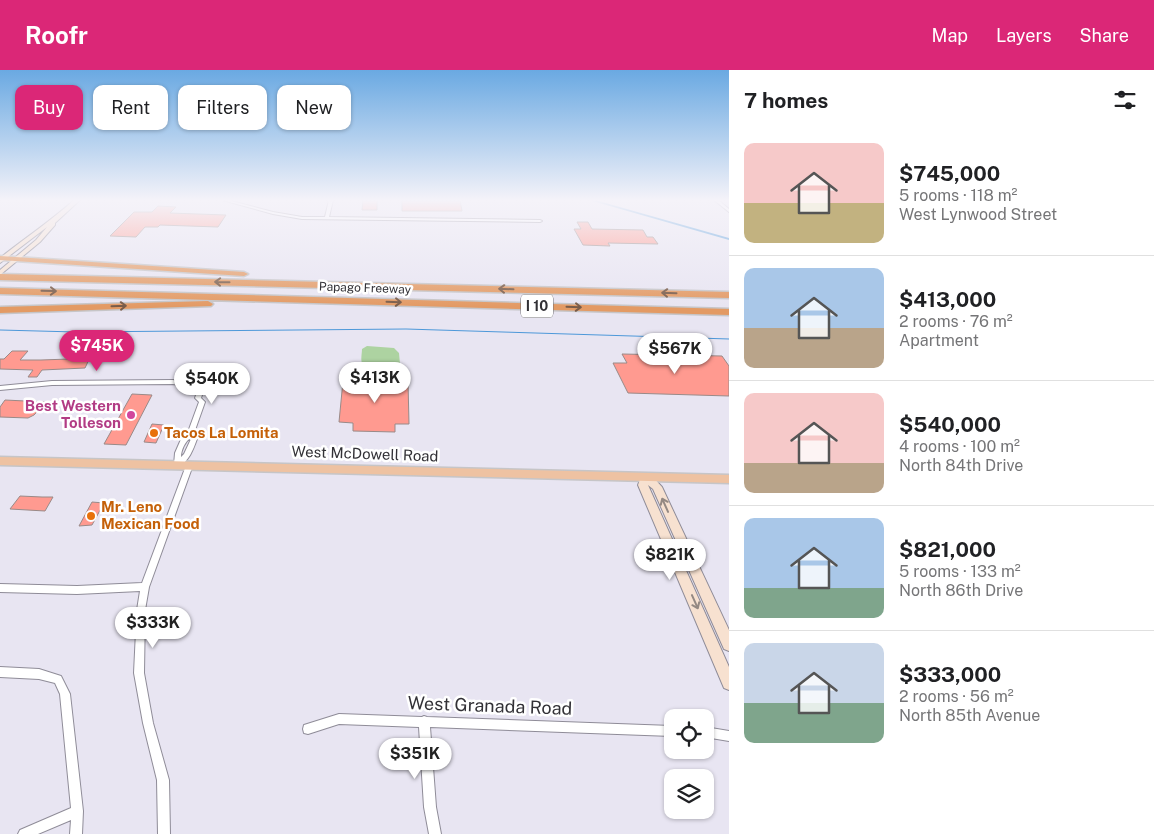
<!DOCTYPE html>
<html lang="en">
<head>
<meta charset="utf-8">
<style>
  :root { --surface:#fff; --page:#f2f2f2; --text:#202124; --muted:#757577; --line:#e0e0e0; --accent:#db2777 }
  body { margin:0; font-family:"Public Sans",sans-serif; background:var(--page); color:var(--text); height:100vh; display:flex; flex-direction:column; font-size:19px; white-space:nowrap }
  * { box-sizing:border-box; margin:0 }
  p { font-size:16px; color:var(--muted) }
  .icon { flex:none; width:28px; height:28px; fill:none; stroke:currentColor; stroke-width:2; stroke-linecap:round; stroke-linejoin:round }
  .map { position:relative; flex:1; overflow:hidden }
  .details { display:flex; flex-direction:column; background:var(--surface); width:425px }
  .details>* { flex:none }
  .top-card { position:absolute; left:15px; top:15px; width:475px; height:45px; display:flex; gap:10px }
  .buttons { position:absolute; left:664px; top:639px; display:grid; gap:10px }
  .buttons a { display:grid; place-items:center; width:50px; height:50px; border-radius:10px; background:var(--surface); box-shadow:0 1px 4px #0004; font-size:25px }
  .price { position:absolute; translate:-50% -42px; padding:0 11px; border-radius:18px; background:#fff; color:#222; font-size:16px; line-height:32px; filter:drop-shadow(0 1px 2px #0008) }
  .price::after { content:''; position:absolute; left:50%; top:30px; width:15px; height:11px; margin-left:-8px; background:inherit; clip-path:polygon(0 0,100% 0,50% 100%) }
  .price.on { background:var(--accent); color:#fff }
  ul { padding:0; list-style:none }
  li { display:flex; align-items:center; gap:15px; height:125px; padding:0 15px }
  li+li { border-top:1px solid var(--line) }
  li span { display:grid; place-items:center; flex:none; width:140px; height:100px; border-radius:10px; color:#555 }
  li>.icon { margin-inline-start:auto }
  span .icon { width:60px; height:60px; fill:#fffc; stroke-width:1 }
  li b { font-size:21px }
  h2 { display:flex; justify-content:space-between; align-items:center; height:60px; padding:0 15px; font-size:21px }
  .tag { padding:0 18px; border-radius:10px; background:var(--surface); box-shadow:0 1px 4px #0004; font-size:18px; line-height:45px }
  .tag.on { background:var(--accent); color:#fff }
  header { display:flex; align-items:center; gap:30px; box-sizing:border-box; height:70px; padding:0 25px; background:var(--accent); color:#fff }
  header strong { font-size:24px }
  nav { display:flex; gap:28px; margin-inline-start:auto; font-size:18px }
  main { display:flex; flex:1; min-height:0 }
  .map>svg:first-child { display:block }
  .green { fill:#add3a1 }
  .lines { fill:none; stroke-linecap:round; stroke-linejoin:round }
  .stream { stroke:#4d98d9; stroke-width:1 }
  .canal { fill:#4d98d9; fill-rule:evenodd }
  .building { fill:#ff9a90; stroke:#998a88 }
  .street-casing { stroke:#8f8c98; stroke-width:2 }
  .secondary-casing { stroke:#8f8c98; stroke-width:2 }
  .primary-casing { stroke:#c6c5c7; stroke-width:3 }
  .highway-casing { stroke:#c6c5c7; stroke-width:3 }
  .street { fill:#fff; fill-rule:evenodd }
  .secondary { fill:#f7e1d0; fill-rule:evenodd }
  .primary { fill:#eec2a2; fill-rule:evenodd }
  .highway { fill:#e39a64; fill-rule:evenodd }
  .oneway { stroke:#795b48 }
  .oneway2 { stroke:#948983 }
  .hotel-dot { fill:#d1479c; stroke:#fff; stroke-width:2 }
  .food-dot { fill:#e8710a; stroke:#fff; stroke-width:2 }
  .labels { text-anchor:middle; stroke-width:5; stroke-linejoin:round; paint-order:stroke }
  .far-street-label { font-size:12px; fill:#323136; stroke:#fff }
  .shield { fill:#fff; stroke:#706f72; stroke-width:1 }
  .shield-label { font-size:14px; font-weight:bold; fill:#323136 }
  .hotel-label { font-size:15px; font-weight:bold; fill:#b23c85; stroke:#fff; text-anchor:end }
  .food-label { font-size:15px; font-weight:bold; fill:#c56008; stroke:#fff; text-anchor:start }
  .street-label { font-size:15px; fill:#323136; stroke:#fff }
  .near-street-label { font-size:18px; fill:#323136; stroke:#fff }
</style>
</head>
<body>
<header>
<strong>Roofr</strong>
<nav><a>Map</a><a>Layers</a><a>Share</a></nav>
</header>
<main>
<div class="map">
<svg width="729" height="764" viewBox="0 0 729 764">
  <rect width="100%" height="100%" fill="#e8e5f2"/>
  <path class="green" d="M367 276 394 278 399 283 400 294C393 304 370 307 363 295 360 291 362 284 362 279Z"/>
  <g class="lines">
    <path class="stream" d="M0 260 76 262 406 259 729 269"/>
    <path class="canal" d="M589 130H595L729 168V170Z"/>
  </g>
  <path class="building" d="M363 130H377V140H362Z
    M402 130H460L462 141H402Z
    M158 136 176 137 170 143 226 145 218 157 160 155 158 157H145L136 167 110 166 134 142H152Z
    M577 152H588L592 159 643 160 647 167H653L658 174 608 173 610 176 583 175 574 159H581Z
    M94 279 85 298 42 300 37 307H28L33 300 0 299V289H4L12 281H28L20 290H41L69 289 74 280Z
    M622 284 722 286 729 296V326L628 323 613 293H627Z
    M354 307 390 308V312H408L409 354H395V362L353 361V353L339 352 343 311H354Z
    M132 324 152 325 126 375 104 374Z
    M5 330 46 332 34 345 28 348 0 347V337Z
    M152 354 164 355 156 373 144 372Z
    M20 426 42 427H53L45 441 10 439Z
    M92 432 104 433 92 455 79 456Z"/>
  <g class="lines">
    <defs>
      <path id="street" d="M222 130H228L273 142 302 147H325L329 130H333L329 147 540 150 542 151 540 152 302 149 273 144Z
        M714 130H718L729 139V142Z
        M173 310 192 315 202 325 201 328 205 332 194 363 197 369C193 380 189 391 178 397L174 395 175 383 182 367 188 362 199 332 195 328 196 325 188 317 173 314 52 315 0 320V316L52 311ZM190 368 191 369 184 384 181 387C181 380 185 372 190 368Z
        M187 393H191L193 395 149 517 145 540 144 603 153 653 169 710 170 764H158L157 710 143 653 134 603 137 540 140 521 77 524 0 522V514L77 516 142 513Z
        M0 597 39 599 61 606 70 624 83 741 82 764H70L71 750 38 764H18L20 760 71 738 60 624 55 613 39 609 0 607Z
        M339 644 422 647 424 646 427 647 672 656V666L430 657 436 737 441 764H429L424 737 419 657 339 654 308 664 304 663 303 659 304 655Z
        M705 657 729 661V671L705 667Z"/>
      <path id="secondary" d="M74 130H80L55 153V155L40 172 0 205V200L36 170 47 157 0 193V188C25 168 51 151 74 130Z
        M646 403 650 404 662 417 729 560V581L724 579 653 419 648 415 729 597V620L724 618 638 415 642 404Z"/>
      <path id="primary" d="M0 387 729 405V413L0 395Z"/>
      <path id="highway" d="M0 186 244 202 248 204 244 206 0 190Z
        M0 204 729 222V228L0 210Z
        M0 218 729 239V245L0 224Z
        M208 231 213 234 211 236 0 243V237Z"/>
    </defs>
    <use href="#street" class="street-casing"/>
    <use href="#secondary" class="secondary-casing"/>
    <use href="#primary" class="primary-casing"/>
    <use href="#highway" class="highway-casing"/>
    <use href="#street" class="street"/>
    <use href="#secondary" class="secondary"/>
    <use href="#primary" class="primary"/>
    <use href="#highway" class="highway"/>
  </g>
  <defs><path id="oneway-shaft" d="M-6 0H5M1.5-3L5.5 0L1.5 3" fill="none" stroke-width="1.6" stroke-linecap="round" stroke-linejoin="round" transform="scale(1.25)"/></defs>
  <g class="oneway">
    <use href="#oneway-shaft" transform="translate(222 212) rotate(-179)"/>
    <use href="#oneway-shaft" transform="translate(506 219) rotate(-178)"/>
    <use href="#oneway-shaft" transform="translate(49 221) rotate(1)"/>
    <use href="#oneway-shaft" transform="translate(669 223) rotate(-178)"/>
    <use href="#oneway-shaft" transform="translate(394 232) rotate(2)"/>
    <use href="#oneway-shaft" transform="translate(119 236) rotate(-2)"/>
    <use href="#oneway-shaft" transform="translate(574 237) rotate(2)"/>
  </g>
  <g class="oneway2">
    <use href="#oneway-shaft" transform="translate(665 435) rotate(-114)"/>
    <use href="#oneway-shaft" transform="translate(695 532) rotate(66)"/>
  </g>
  <linearGradient id="sky" x2="0" y2="1"><stop stop-color="#6aa9e2"/><stop offset="0.55" stop-color="#f5f3f9"/><stop offset="1" stop-color="#f5f3f9" stop-opacity="0"/></linearGradient>
  <rect width="729" height="237" fill="url(#sky)"/>
  <circle class="hotel-dot" cx="131" cy="345" r="5"/>
  <g class="food-dot">
    <circle cx="154" cy="363" r="5"/>
    <circle cx="91" cy="446" r="5"/>
  </g>
  <g class="labels">
    <g class="far-street-label">
      <text transform="translate(365 218) rotate(2)" y="4">Papago Freeway</text>
    </g>
    <rect class="shield" x="521" y="224.5" width="32" height="23" rx="4"/>
    <g class="shield-label">
      <text x="537" y="241">I 10</text>
    </g>
    <g class="hotel-label">
      <text x="121" y="341">Best Western<tspan x="121" dy="17">Tolleson</tspan></text>
    </g>
    <g class="food-label">
      <text x="164" y="368">Tacos La Lomita</text>
      <text x="101" y="442">Mr. Leno<tspan x="101" dy="17">Mexican Food</tspan></text>
    </g>
    <g class="street-label">
      <text transform="translate(365 384) rotate(2)" y="5">West McDowell Road</text>
    </g>
    <g class="near-street-label">
      <text transform="translate(490 636) rotate(2)" y="6">West Granada Road</text>
    </g>
  </g>
</svg>
<div class="buttons">
<a><svg class="icon" aria-label="locate" viewBox="0 0 24 24"><circle cx="12" cy="12" r="6"/><path d="M12 2v4M12 18v4M2 12h4M18 12h4"/></svg></a>
<a><svg class="icon" aria-label="layers" viewBox="0 0 24 24"><path d="M12 4l9 5-9 5-9-5zM3 14l9 5 9-5"/></svg></a>
</div>
<b class="price on" style="left:97px;top:302px">$745K</b>
<b class="price" style="left:675px;top:305px">$567K</b>
<b class="price" style="left:375px;top:334px">$413K</b>
<b class="price" style="left:212px;top:335px">$540K</b>
<b class="price" style="left:670px;top:511px">$821K</b>
<b class="price" style="left:153px;top:579px">$333K</b>
<b class="price" style="left:415px;top:710px">$351K</b>
<div class="top-card">
<a class="tag on">Buy</a>
<a class="tag">Rent</a>
<a class="tag">Filters</a>
<a class="tag">New</a>
</div>
</div>
<section class="details">
<h2>7 homes<svg class="icon" aria-label="filters" viewBox="0 0 24 24"><path d="M4 7h16M4 17h16"/><circle cx="9" cy="7" r="2"/><circle cx="15" cy="17" r="2"/></svg></h2>
<ul>
<li><span style="background:linear-gradient(#f6c9c9 60%,#c2b280 0)"><svg class="icon" aria-label="home" viewBox="0 0 24 24"><path d="M3 11l9-7 9 7M6 9v11h12V9"/></svg></span><div><b>$745,000</b><p>5 rooms · 118 m²</p><p>West Lynwood Street</p></div></li>
<li><span style="background:linear-gradient(#a9c7e8 60%,#b9a48a 0)"><svg class="icon" aria-label="home" viewBox="0 0 24 24"><path d="M3 11l9-7 9 7M6 9v11h12V9"/></svg></span><div><b>$413,000</b><p>2 rooms · 76 m²</p><p>Apartment</p></div></li>
<li><span style="background:linear-gradient(#f6c9c9 70%,#b9a48a 0)"><svg class="icon" aria-label="home" viewBox="0 0 24 24"><path d="M3 11l9-7 9 7M6 9v11h12V9"/></svg></span><div><b>$540,000</b><p>4 rooms · 100 m²</p><p>North 84th Drive</p></div></li>
<li><span style="background:linear-gradient(#a9c7e8 70%,#7fa58c 0)"><svg class="icon" aria-label="home" viewBox="0 0 24 24"><path d="M3 11l9-7 9 7M6 9v11h12V9"/></svg></span><div><b>$821,000</b><p>5 rooms · 133 m²</p><p>North 86th Drive</p></div></li>
<li><span style="background:linear-gradient(#c9d6e8 60%,#7fa58c 0)"><svg class="icon" aria-label="home" viewBox="0 0 24 24"><path d="M3 11l9-7 9 7M6 9v11h12V9"/></svg></span><div><b>$333,000</b><p>2 rooms · 56 m²</p><p>North 85th Avenue</p></div></li>
</ul>
</section>
</main>
</body>
</html>
